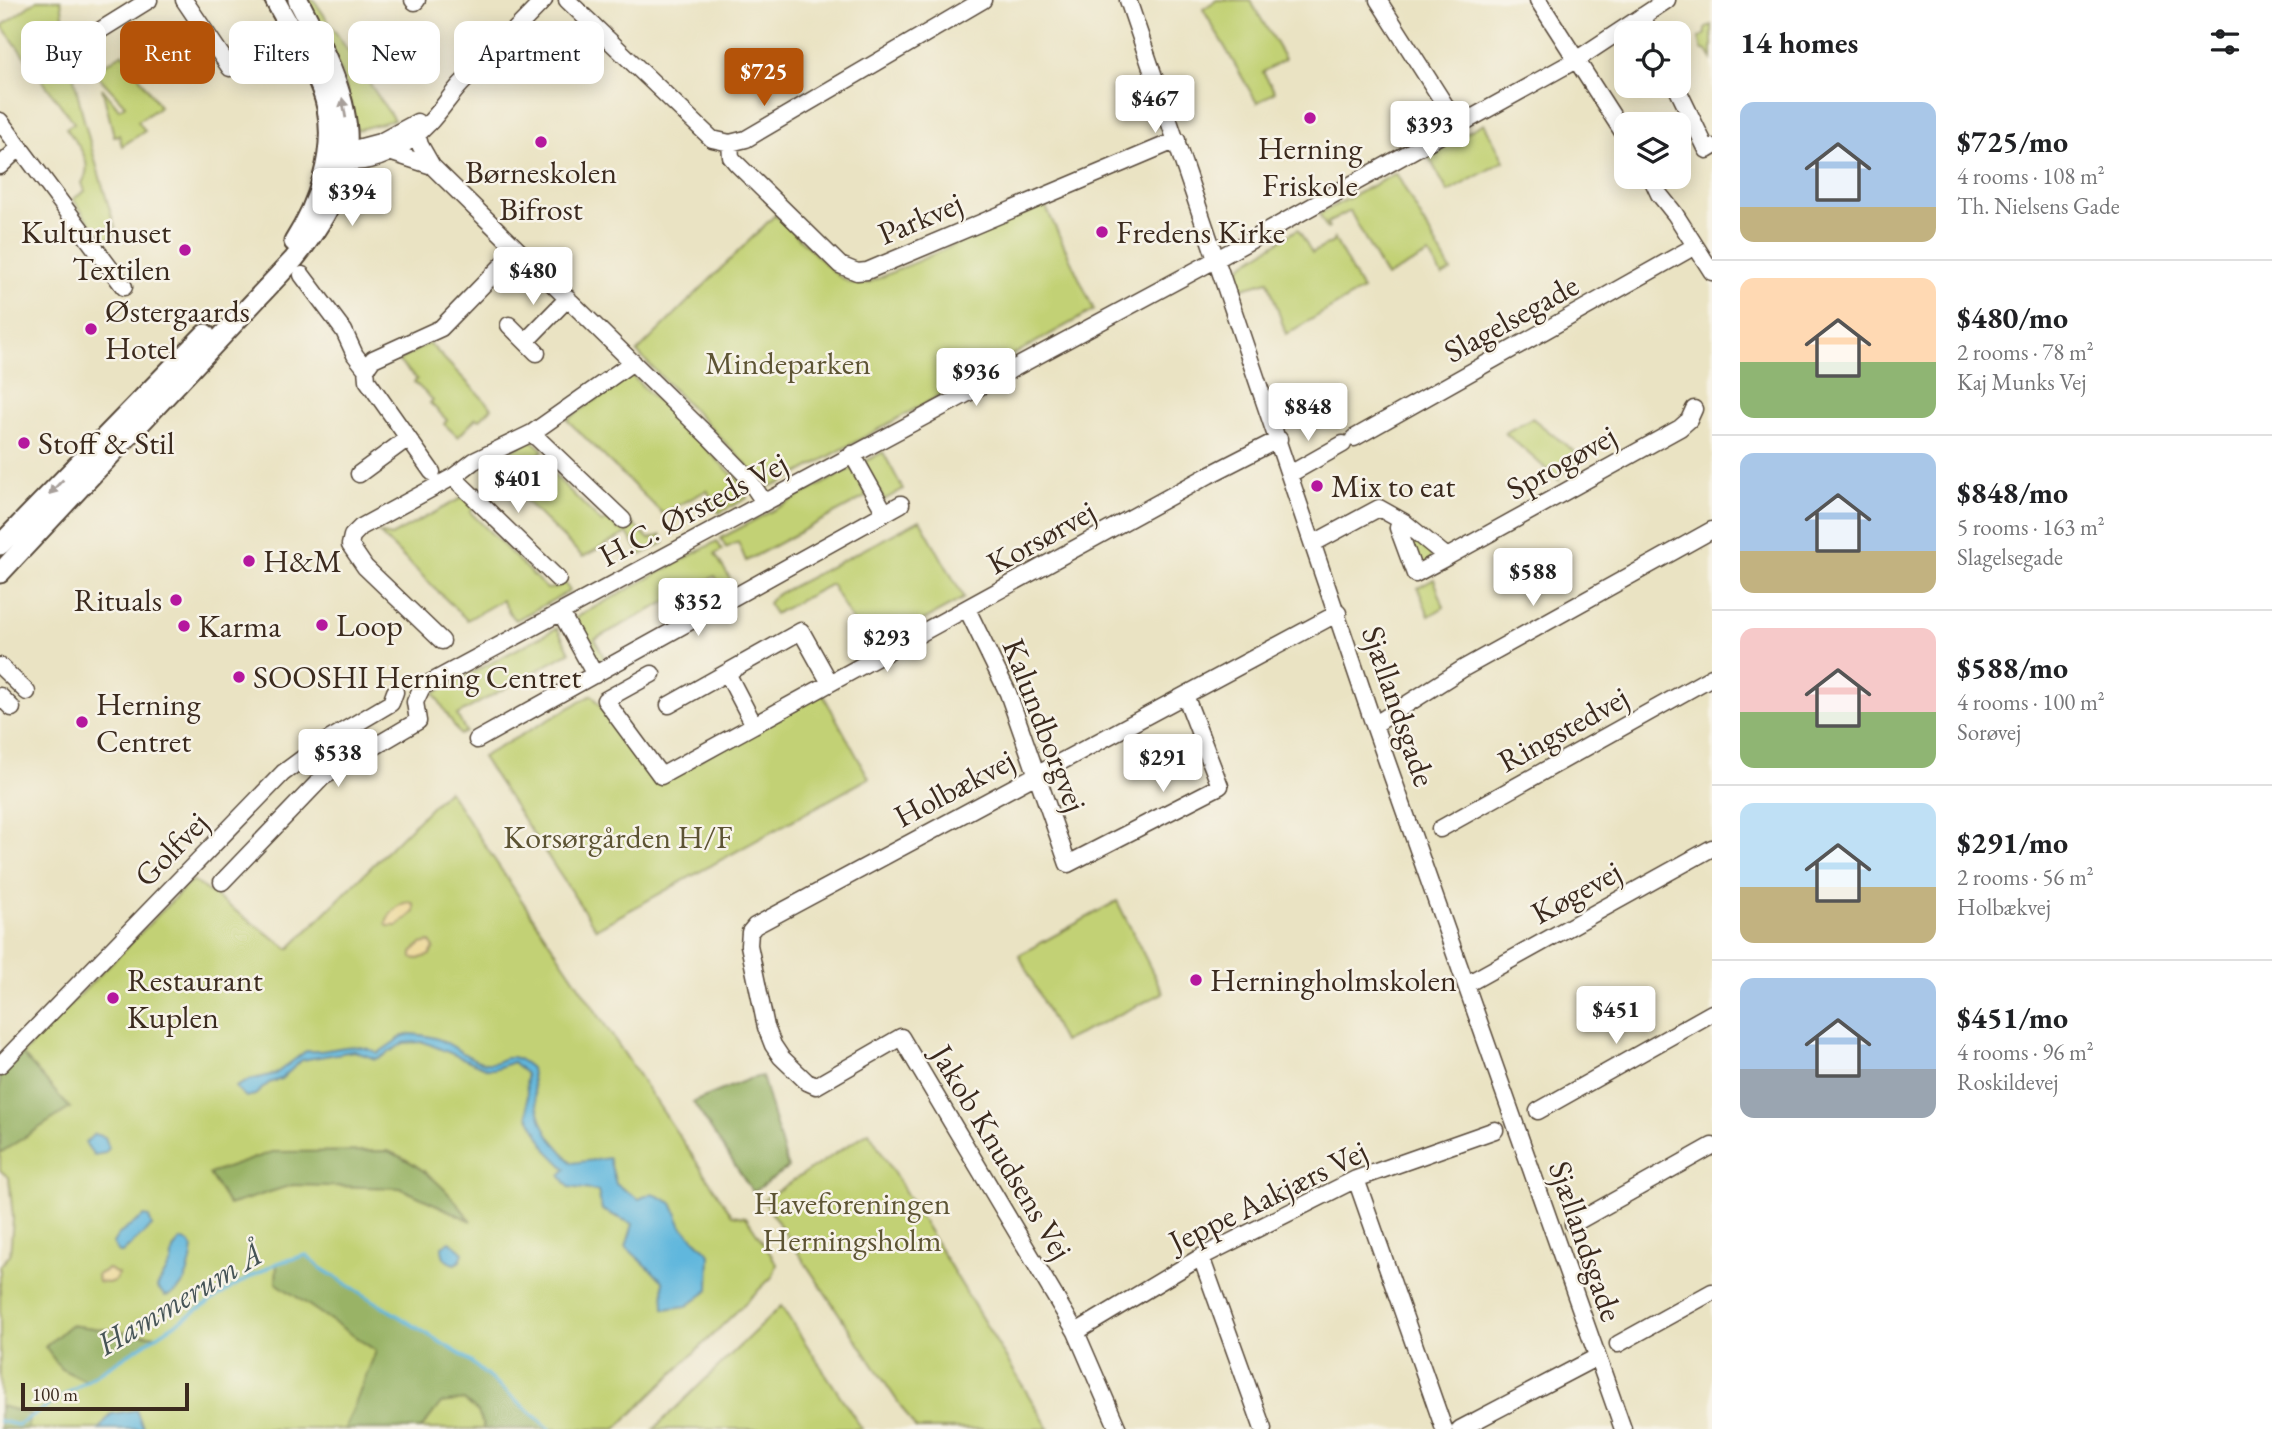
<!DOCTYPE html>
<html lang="en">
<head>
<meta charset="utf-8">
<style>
  :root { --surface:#fff; --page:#f6f6f6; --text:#202124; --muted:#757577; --line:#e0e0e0; --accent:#b45309 }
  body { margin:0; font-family:"EB Garamond",serif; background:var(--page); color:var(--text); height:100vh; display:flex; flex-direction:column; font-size:26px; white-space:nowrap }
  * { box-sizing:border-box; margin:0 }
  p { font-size:23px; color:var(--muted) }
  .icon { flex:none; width:38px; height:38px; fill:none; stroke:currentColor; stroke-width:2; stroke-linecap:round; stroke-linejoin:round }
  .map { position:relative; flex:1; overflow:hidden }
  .sheet { display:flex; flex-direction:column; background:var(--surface); width:560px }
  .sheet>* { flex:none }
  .guide { position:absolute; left:21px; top:21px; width:665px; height:63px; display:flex; gap:14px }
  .controls { position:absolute; left:1614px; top:21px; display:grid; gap:14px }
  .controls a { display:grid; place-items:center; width:77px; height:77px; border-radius:14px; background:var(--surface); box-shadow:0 4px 18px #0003; font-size:35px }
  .scale { position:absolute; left:21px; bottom:18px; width:168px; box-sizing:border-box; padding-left:7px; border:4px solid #3b2a1e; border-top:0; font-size:19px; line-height:24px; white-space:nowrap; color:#3b2a1e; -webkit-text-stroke:5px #f7f3e8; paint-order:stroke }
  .price { position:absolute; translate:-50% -60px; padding:0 16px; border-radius:7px; background:#fff; color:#222; font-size:23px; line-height:46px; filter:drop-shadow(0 2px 4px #0008) }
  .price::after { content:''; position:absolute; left:50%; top:42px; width:21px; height:16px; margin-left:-10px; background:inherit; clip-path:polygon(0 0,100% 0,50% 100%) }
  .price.current { background:var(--accent); color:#fff }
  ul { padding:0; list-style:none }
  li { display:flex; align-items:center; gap:21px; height:175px; padding:0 28px }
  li+li { border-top:2px solid var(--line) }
  li span { display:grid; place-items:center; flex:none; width:196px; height:140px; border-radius:14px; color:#555 }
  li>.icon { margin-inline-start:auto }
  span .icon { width:84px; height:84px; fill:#fffc; stroke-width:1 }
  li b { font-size:30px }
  h2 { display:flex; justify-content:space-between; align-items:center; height:84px; padding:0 28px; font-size:30px }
  .pill { padding:0 24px; border-radius:14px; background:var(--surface); box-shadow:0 4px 18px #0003; font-size:24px; line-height:63px }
  .pill.current { background:var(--accent); color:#fff }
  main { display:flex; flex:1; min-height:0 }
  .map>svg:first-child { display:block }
  .green { fill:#c2d174; stroke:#7e7e49; stroke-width:2 }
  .forest { fill:#99b366; stroke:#6a6e42; stroke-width:2 }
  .sand { fill:#eeda9e; stroke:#94825e; stroke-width:2 }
  .water { fill:#61b7dd; stroke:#4e707e; stroke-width:2 }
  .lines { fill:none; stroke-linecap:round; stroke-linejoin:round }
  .stream { stroke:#61b7dd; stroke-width:3.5 }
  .minor-casing { stroke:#554637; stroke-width:19 }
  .major-casing { stroke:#554637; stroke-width:23 }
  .minor { stroke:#fff; stroke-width:16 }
  .major { stroke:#fff; stroke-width:19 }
  .oneway { fill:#a79f9a }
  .poi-dot { fill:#b5179e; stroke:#f7f3e8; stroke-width:2.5 }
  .labels { text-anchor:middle; stroke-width:5; stroke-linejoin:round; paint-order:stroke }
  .poi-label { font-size:32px; fill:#3b2a1e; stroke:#f7f3e8; text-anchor:start }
  .street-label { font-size:32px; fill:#3b2a1e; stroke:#f7f3e8 }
  .park-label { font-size:32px; fill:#5d5434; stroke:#f7f3e8 }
  .water-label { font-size:33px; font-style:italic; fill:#465457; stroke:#f7f3e8 }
</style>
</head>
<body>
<main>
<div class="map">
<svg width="1712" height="1429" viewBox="0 0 1712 1429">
  <rect width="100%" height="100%" fill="#f7f3e8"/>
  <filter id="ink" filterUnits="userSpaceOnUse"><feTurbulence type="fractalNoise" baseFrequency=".0143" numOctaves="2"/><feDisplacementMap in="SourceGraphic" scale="14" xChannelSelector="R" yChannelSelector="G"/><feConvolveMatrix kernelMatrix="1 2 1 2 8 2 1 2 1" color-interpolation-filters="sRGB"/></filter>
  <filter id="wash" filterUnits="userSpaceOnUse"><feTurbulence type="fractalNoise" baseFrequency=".00686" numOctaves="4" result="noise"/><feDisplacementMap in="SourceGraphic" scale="28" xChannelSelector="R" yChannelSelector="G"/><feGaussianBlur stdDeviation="1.57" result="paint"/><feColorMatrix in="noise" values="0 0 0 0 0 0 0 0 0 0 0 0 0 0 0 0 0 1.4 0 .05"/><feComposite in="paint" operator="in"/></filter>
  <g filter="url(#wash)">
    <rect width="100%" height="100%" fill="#eae3c3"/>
    <path class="green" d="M37 0H61C70 80 93 156 117 233L103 241 73 199 85 191 82 183C95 162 78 145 66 128L74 123 2 26Z
      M303 0H314L394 120 357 130 343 76Z
      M1217 0H1250L1285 59 1263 72 1275 92 1257 103 1203 9Z
      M1712 25V59L1707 51 1702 50 1699 38 1706 34 1705 29Z
      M123 53 160 107 138 121 145 131 122 146 119 135 114 136 102 88 119 109 125 105 100 78V68Z
      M1484 123 1504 161 1448 192 1427 154Z
      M1396 173 1451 271 1442 276 1429 254 1386 277 1350 211 1327 223 1329 228 1327 229 1319 214Z
      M1045 205 1094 310 781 483 762 488 747 465 637 352 775 215 837 275 850 283 866 284Z
      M1298 229 1312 253 1333 242 1334 238 1362 290 1286 334 1268 281 1239 289 1237 273 1242 265Z
      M429 343 492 408 479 420 476 418 458 437 444 424 447 420 430 403 433 400 414 382 417 379 398 361Z
      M631 375 740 482 747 498 719 513 707 490 663 514 567 420Z
      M1532 418 1581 457 1576 465 1558 475 1559 480 1505 433Z
      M531 440 543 450 536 457 602 523 607 519 619 530 630 521 649 539 661 535 664 543 641 555 627 533 583 557 487 463Z
      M883 452 903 489 884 500 864 462Z
      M852 468 867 496 746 561 738 542 726 548 721 538Z
      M467 495 477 505 470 512 547 589 556 588 564 582 570 591 516 620 512 617 502 600 467 620 379 533 391 536Z
      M920 520 964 598 869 650 831 584 775 614 768 603 774 596Z
      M1408 531 1431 549V562L1416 565Z
      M717 541 722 550 715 554 731 580 726 595 715 576 595 639 605 659 596 663 573 619Z
      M1434 579 1444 607 1429 616 1418 588Z
      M557 628 570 652 457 715 466 732 460 735 434 693Z
      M821 691 869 778 596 929 482 757 592 695 660 782Z
      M448 790 732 1215 746 1217 777 1264 773 1276 616 1429H27L30 1414 0 1406V1266L10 1255 13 1218 9 1178 0 1170V1077L192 880 289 949Z
      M1117 901 1163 993 1063 1042 1019 955Z
      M869 1132 1049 1429H916L763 1200Z
      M781 1306 862 1429H654Z"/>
    <path class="forest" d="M22 1054 70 1108 0 1153V1077Z
      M762 1076 788 1168 753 1192 693 1102 749 1079Z
      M388 1151C425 1166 448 1190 471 1221L400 1188 292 1185 229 1205 209 1174 272 1152Z
      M307 1255 320 1267 466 1358 550 1429H484L478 1412 464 1400 441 1403 421 1429H345L376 1351 276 1283 277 1263Z
      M70 1325 157 1336 86 1381 61 1369 45 1347Z
      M0 1406 30 1414 27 1429H0Z"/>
    <path class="sand" d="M410 902 414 904V912L398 926H388L386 923C389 913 400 902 410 902Z
      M430 942 434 948 430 955 418 959 412 958V952L421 944Z
      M108 1269 118 1274 116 1280 108 1283 98 1282 97 1275Z"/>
    <path class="water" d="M411 1034C422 1035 433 1036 443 1041 456 1047 467 1058 482 1062 506 1069 502 1043 531 1068L535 1098 542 1122 549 1136 572 1163 609 1158 616 1184 639 1199 652 1193 672 1203 682 1227 710 1254 709 1290 687 1306 664 1309 663 1281 626 1247 633 1224 602 1210 598 1191 569 1187 560 1175 566 1169 547 1150 528 1115 526 1074 513 1062 494 1069H488L424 1042 404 1043 381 1057 375 1059 354 1051 302 1060 281 1079 269 1083 255 1095 246 1097 235 1087 249 1080 275 1074 306 1051C335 1054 348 1038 378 1053L403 1036Z
      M94 1134 105 1137 109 1148 105 1153 94 1155 85 1143Z
      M144 1216 149 1217 152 1226 122 1253H119L113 1243 118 1235Z
      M181 1240 189 1243 193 1248C191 1265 186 1294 165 1296L157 1287 171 1263 173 1249Z
      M450 1241 463 1253 460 1261 455 1264C445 1262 442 1256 442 1246Z
      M136 1410 144 1429H99L111 1414Z"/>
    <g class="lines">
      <path class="stream" d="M0 1421 18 1425 236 1285 277 1263 307 1255 319 1267 466 1358 550 1429"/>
    </g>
  </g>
  <g filter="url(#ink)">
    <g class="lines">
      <defs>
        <path id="minor" d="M184 0 230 68
          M413 0 415 2 417 0
          M567 0 712 139 730 143 746 139 983 0
          M1128 0 1374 725 1623 1429
          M1378 0 1445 105
          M1538 0 1626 137
          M1642 16 1650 33
          M91 36 149 0
          M1676 86 1707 150 1712 147
          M0 121 124 287
          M417 134 420 145 432 166 710 438 745 474 764 502
          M730 143 731 157 736 163 840 265 857 272 867 271 1177 140
          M389 152 432 166
          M335 154 380 142 417 122
          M336 158C370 171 408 146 431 121 442 109 450 96 461 84 489 56 517 28 544 0
          M0 166 20 147
          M1651 177 1659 194 1675 214 1712 272
          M302 275 344 331 355 355 366 369
          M509 325 537 353
          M526 341 568 298
          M532 433 623 520
          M1354 438 1695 246
          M852 454 885 513
          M432 472 367 380 366 369 373 359 441 328 517 250
          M359 474 408 438
          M1290 474 1343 444
          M453 477 558 579
          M1404 522 1398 528 1415 574 1447 557
          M1314 543 1379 508 1404 522 1447 557 1680 428 1689 420 1694 409
          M967 609 1008 693 1068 864 1220 786 1185 695
          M561 613 595 675
          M442 641 365 567 350 545 352 536 361 527 453 477 474 461 532 433 633 362
          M0 666 27 692
          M727 673 754 725
          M652 674 605 700 661 776 1209 475 1279 439
          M0 696 12 708
          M669 705 801 631 830 683
          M1374 725 1464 668 1712 530
          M477 740 901 504
          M1440 829 1712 677
          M222 882 323 777 418 721 415 702 422 687 1217 259 1576 60 1667 0
          M1467 984 1712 848
          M0 1065 283 773 325 742 391 703 395 692
          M1538 1111 1712 1013
          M1356 1179 1444 1429
          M1573 1224 1712 1146
          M1201 1257 1263 1429
          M1076 1332 1201 1257 1356 1179 1495 1130
          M1618 1344 1712 1292
          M1118 1429 1076 1332 901 1037 816 1086 807 1082 781 1057 773 1045 766 1027 749 945 750 932 755 926 1338 613
          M1460 1429 1597 1357"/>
        <path id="major" d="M275 0C291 31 321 75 327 108 336 154 318 204 294 242
          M0 545 205 334
          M0 573 294 259C375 158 353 106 298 0"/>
      </defs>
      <use href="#minor" class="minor-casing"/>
      <use href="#major" class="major-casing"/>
      <use href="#minor" class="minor"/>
      <use href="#major" class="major"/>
    </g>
    <defs><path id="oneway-solid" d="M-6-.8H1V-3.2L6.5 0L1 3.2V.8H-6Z" transform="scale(1.75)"/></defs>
    <g class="oneway">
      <use href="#oneway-solid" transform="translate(344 108) rotate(-100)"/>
      <use href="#oneway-solid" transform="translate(56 487) rotate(134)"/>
    </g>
  </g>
  <g class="poi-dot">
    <circle cx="1310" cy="118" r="7"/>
    <circle cx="541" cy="142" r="7"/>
    <circle cx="1102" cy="232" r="7"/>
    <circle cx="185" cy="250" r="7"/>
    <circle cx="91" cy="329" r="7"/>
    <circle cx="24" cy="443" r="7"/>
    <circle cx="1317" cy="486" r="7"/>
    <circle cx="249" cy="561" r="7"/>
    <circle cx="176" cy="600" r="7"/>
    <circle cx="322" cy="625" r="7"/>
    <circle cx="184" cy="626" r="7"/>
    <circle cx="239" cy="677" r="7"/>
    <circle cx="82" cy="722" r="7"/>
    <circle cx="1196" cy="980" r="7"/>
    <circle cx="113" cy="998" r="7"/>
  </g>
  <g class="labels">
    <g class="poi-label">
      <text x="1310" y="159" text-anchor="middle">Herning<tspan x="1310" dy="37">Friskole</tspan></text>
      <text x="541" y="183" text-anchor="middle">Børneskolen<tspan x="541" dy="37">Bifrost</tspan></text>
      <text x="171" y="243" text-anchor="end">Kulturhuset<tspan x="171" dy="37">Textilen</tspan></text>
      <text x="1116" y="243">Fredens Kirke</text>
      <text x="105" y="322">Østergaards<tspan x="105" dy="37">Hotel</tspan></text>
      <text x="38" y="454">Stoff &amp; Stil</text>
      <text x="1331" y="497">Mix to eat</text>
      <text x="263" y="572">H&amp;M</text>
      <text x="162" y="611" text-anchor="end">Rituals</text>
      <text x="336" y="636">Loop</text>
      <text x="198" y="637">Karma</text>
      <text x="253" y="688">SOOSHI Herning Centret</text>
      <text x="96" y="715">Herning<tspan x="96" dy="37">Centret</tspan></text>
      <text x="127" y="991">Restaurant<tspan x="127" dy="37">Kuplen</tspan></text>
      <text x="1210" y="991">Herningholmskolen</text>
    </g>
    <g class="street-label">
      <text transform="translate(920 218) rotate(-23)" y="11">Parkvej</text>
      <text transform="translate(1511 318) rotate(-29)" y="11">Slagelsegade</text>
      <text transform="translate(1561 462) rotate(-29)" y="11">Sprogøvej</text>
      <text transform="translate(693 509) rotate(-28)" y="11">H.C. Ørsteds Vej</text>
      <text transform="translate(1041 537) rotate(-29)" y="11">Korsørvej</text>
      <text transform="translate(1399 706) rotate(71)" y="11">Sjællandsgade</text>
      <text transform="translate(1045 725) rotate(69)" y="11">Kalundborgvej</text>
      <text transform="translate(1563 729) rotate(-29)" y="11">Ringstedvej</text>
      <text transform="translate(954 788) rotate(-28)" y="11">Holbækvej</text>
      <text transform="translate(171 849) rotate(-46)" y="11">Golfvej</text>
      <text transform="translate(1576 892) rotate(-29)" y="11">Køgevej</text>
      <text transform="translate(1002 1152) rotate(59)" y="11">Jakob Knudsens Vej</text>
      <text transform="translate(1268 1196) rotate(-26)" y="11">Jeppe Aakjærs Vej</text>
      <text transform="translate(1586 1241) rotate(71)" y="11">Sjællandsgade</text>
    </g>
    <g class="park-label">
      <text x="788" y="374">Mindeparken</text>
      <text x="618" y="848">Korsørgården H/F</text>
      <text x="852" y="1214">Haveforeningen<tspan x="852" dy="37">Herningsholm</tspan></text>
    </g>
    <g class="water-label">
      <text transform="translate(179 1298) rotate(-31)" y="12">Hammerum Å</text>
    </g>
  </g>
</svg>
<div class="controls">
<a><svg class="icon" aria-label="locate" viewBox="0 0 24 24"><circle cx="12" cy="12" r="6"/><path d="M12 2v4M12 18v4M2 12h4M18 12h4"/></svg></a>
<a><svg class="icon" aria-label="layers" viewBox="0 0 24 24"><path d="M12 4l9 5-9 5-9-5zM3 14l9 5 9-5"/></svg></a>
</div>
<div class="scale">100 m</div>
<b class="price current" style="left:764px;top:108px">$725</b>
<b class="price" style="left:1155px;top:135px">$467</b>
<b class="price" style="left:1430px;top:161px">$393</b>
<b class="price" style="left:352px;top:228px">$394</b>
<b class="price" style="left:533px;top:307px">$480</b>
<b class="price" style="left:976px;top:408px">$936</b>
<b class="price" style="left:1308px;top:443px">$848</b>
<b class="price" style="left:518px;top:515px">$401</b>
<b class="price" style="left:1533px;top:608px">$588</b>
<b class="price" style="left:698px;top:638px">$352</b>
<b class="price" style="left:887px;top:674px">$293</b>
<b class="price" style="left:338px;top:789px">$538</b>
<b class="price" style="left:1163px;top:794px">$291</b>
<b class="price" style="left:1616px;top:1046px">$451</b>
<div class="guide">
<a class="pill">Buy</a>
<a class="pill current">Rent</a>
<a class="pill">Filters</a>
<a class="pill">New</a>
<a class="pill">Apartment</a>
</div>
</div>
<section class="sheet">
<h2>14 homes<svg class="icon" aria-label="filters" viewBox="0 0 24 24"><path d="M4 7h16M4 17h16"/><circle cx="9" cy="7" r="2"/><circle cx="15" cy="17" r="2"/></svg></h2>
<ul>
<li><span style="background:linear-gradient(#a9c7e8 75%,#c2b280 0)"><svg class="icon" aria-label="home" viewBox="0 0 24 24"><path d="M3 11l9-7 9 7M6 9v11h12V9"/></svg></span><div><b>$725/mo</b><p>4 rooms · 108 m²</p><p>Th. Nielsens Gade</p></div></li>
<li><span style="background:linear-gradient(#ffd9b3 60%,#8fb573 0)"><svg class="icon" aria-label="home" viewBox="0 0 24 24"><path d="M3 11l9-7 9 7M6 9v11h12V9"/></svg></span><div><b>$480/mo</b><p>2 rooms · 78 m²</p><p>Kaj Munks Vej</p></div></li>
<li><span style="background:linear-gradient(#a9c7e8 70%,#c2b280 0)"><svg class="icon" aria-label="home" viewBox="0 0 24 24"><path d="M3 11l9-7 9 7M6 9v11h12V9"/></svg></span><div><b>$848/mo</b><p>5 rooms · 163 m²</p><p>Slagelsegade</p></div></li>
<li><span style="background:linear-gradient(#f6c9c9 60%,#8fb573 0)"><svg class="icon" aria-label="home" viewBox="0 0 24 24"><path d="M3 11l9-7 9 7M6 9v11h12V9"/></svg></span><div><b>$588/mo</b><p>4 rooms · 100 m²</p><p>Sorøvej</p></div></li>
<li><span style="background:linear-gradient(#bfe0f5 60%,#c2b280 0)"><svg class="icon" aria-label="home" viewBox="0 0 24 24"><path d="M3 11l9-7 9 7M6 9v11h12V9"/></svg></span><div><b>$291/mo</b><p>2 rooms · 56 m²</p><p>Holbækvej</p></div></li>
<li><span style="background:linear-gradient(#a9c7e8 65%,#9aa5b1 0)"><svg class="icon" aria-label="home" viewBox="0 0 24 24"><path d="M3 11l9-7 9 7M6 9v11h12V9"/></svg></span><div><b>$451/mo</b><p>4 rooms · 96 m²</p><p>Roskildevej</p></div></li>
</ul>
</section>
</main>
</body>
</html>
